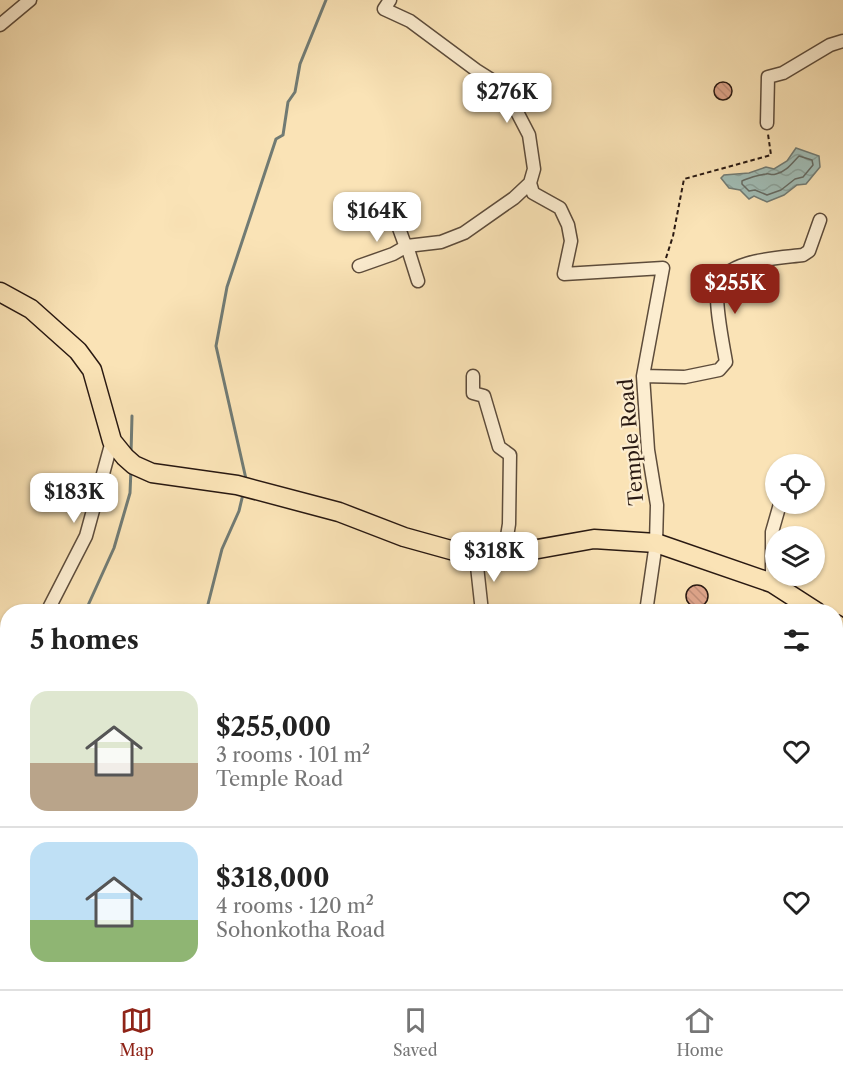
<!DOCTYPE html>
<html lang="en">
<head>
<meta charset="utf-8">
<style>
  :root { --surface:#fff; --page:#f2f2f2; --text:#222; --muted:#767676; --line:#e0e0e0; --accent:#8f2418 }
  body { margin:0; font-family:"Libre Caslon Text",serif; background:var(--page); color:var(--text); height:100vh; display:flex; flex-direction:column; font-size:22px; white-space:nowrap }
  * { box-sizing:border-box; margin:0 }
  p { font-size:20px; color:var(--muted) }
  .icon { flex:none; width:33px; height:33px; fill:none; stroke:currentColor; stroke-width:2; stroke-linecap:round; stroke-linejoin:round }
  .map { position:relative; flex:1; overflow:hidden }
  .side { position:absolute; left:0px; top:604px; width:843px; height:386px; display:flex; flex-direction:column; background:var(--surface); border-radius:24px 24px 0 0; box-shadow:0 2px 4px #0004 }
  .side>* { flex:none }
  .controls { position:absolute; left:765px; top:454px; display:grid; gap:12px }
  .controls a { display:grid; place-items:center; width:60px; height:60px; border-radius:50%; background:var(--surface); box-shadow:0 2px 4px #0004; font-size:30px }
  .price { position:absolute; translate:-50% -51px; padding:0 14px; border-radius:12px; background:#fff; color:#222; font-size:20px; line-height:39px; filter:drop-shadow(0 2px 3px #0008) }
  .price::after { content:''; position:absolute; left:50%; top:36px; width:18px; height:14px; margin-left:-9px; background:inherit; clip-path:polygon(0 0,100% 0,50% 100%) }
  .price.active { background:var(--accent); color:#fff }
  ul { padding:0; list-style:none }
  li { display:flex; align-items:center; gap:18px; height:150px; padding:0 30px }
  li+li { border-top:2px solid var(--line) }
  li span { display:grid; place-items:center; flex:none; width:168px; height:120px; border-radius:18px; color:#555 }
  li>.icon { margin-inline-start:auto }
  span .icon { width:72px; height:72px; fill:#fffc; stroke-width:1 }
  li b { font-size:26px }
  h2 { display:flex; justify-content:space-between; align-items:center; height:72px; padding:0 30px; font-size:26px }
  .tab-bar { display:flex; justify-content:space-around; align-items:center; height:84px; border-top:2px solid var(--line); background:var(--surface); font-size:16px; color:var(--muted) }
  .tab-bar a { display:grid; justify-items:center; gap:3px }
  .tab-bar .active { color:var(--accent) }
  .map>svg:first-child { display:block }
  .water { fill:url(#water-waves); stroke:#717b74; stroke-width:1.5 }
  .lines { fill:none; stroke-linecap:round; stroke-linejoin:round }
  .shore { stroke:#656b64; stroke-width:1.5 }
  .stream { stroke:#717b74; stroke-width:3 }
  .building { fill:url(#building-back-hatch); stroke:#291912; stroke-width:1.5 }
  .minor-casing { stroke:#5d4c3b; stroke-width:15 }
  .primary-casing { stroke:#291912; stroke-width:21 }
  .path { stroke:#291912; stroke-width:2; stroke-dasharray:4.5 3; stroke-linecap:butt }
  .minor { stroke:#fcedd0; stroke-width:12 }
  .primary { stroke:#fae3b6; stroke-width:18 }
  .labels { text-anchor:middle; stroke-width:4.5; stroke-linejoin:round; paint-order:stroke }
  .street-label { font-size:20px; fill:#291912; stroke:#fcedd0 }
</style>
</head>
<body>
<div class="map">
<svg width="843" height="989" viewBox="0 0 843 989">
  <defs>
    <pattern id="water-waves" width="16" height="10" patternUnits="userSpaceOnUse" patternTransform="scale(1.5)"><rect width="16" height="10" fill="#a1bdb6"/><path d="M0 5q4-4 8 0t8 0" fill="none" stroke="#8ba29b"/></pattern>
    <pattern id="building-back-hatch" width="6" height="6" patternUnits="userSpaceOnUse" patternTransform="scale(1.5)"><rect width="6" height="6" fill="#dfa58b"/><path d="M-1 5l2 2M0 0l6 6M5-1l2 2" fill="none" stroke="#bf8d77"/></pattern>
  </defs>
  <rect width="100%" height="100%" fill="#fae3b6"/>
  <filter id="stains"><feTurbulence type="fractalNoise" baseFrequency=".00333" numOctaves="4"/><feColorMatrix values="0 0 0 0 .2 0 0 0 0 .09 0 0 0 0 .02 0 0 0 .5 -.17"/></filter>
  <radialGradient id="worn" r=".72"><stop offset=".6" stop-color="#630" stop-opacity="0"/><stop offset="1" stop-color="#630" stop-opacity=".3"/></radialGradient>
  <path class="water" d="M796 148 819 156 820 167 806 184 797 185 784 195 767 202 754 196 749 199 740 190 729 188 721 178 724 175 749 173 766 167 774 169 787 161Z"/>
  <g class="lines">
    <path class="shore" d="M799 156 812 160 813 165 803 177 795 179 781 190 767 195 755 190 749 191 742 184V181C746 179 760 174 766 174 771 173 770 176 776 174 786 172 792 163 799 156Z"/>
    <path class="stream" d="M131 454 132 416
      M245 481 246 479 216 346 227 287 276 139 283 135 288 102 295 92 300 64 326 0
      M85 612 114 548 130 493 131 469
      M206 612 222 549 239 511 243 494
      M0 710 8 706
      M0 922 8 909
      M836 976 843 975
      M770 989 780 982"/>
  </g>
  <path class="building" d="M714 91a9 9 0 1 1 18 0a9 9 0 1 1-18 0Z
    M686 596a11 11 0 1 1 22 0a11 11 0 1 1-22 0Z
    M843 688V703L836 706V691Z"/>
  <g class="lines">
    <defs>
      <path id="minor" d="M390 0 384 9 410 21 476 70 495 82 515 108 529 135 534 169 530 183 533 193 560 208 568 225 571 241 564 274 663 268 643 376 648 450 657 505 656 543 646 612
        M0 25 30 0
        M767 123 768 77 783 73 830 45 843 41
        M392 209 404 242 407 246 418 281
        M359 266 393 254 407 246 441 242 464 233 514 198 530 183
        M473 376V393L484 396 499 447 510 455 509 524 504 555
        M643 376 685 377 719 370 726 362C723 344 714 302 718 286 726 259 780 258 803 255L809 251 820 220
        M476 557 482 612
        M772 583V532L780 504
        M47 612 86 536 112 441
        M836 651 843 647
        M0 673 8 664
        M521 989V982"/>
      <path id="primary" d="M0 292 31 309 78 351 92 370 112 441 125 457 134 465 152 473 237 485 339 512 404 537 476 557 504 555 594 539 656 543 772 583 817 612
        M836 624 843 630"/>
    </defs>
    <use href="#minor" class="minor-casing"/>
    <use href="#primary" class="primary-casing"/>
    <path class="path" d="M666 258 673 236 684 179 771 155 768 134"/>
    <use href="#minor" class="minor"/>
    <use href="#primary" class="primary"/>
  </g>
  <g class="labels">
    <g class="street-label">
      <text transform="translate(631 442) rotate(-95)" y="7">Temple Road</text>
    </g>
  </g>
  <rect width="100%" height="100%" filter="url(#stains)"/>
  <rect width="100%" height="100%" fill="url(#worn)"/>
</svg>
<div class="controls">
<a><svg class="icon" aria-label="locate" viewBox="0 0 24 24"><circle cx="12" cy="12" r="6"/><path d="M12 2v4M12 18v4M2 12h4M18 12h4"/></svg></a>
<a><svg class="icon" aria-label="layers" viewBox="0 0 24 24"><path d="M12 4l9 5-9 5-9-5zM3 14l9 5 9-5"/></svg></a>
</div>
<b class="price" style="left:507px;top:124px">$276K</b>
<b class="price" style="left:377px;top:243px">$164K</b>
<b class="price active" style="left:735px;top:315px">$255K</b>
<b class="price" style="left:74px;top:524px">$183K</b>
<b class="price" style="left:494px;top:583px">$318K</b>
<section class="side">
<h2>5 homes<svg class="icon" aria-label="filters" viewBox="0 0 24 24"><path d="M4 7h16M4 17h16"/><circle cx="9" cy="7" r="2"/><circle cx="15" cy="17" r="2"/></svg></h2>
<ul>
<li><span style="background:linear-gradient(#dfe7d0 60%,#b9a48a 0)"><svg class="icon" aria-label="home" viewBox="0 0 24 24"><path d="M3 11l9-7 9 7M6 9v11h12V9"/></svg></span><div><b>$255,000</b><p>3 rooms · 101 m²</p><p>Temple Road</p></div><svg class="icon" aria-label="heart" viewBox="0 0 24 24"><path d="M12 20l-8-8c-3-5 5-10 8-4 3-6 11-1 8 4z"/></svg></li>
<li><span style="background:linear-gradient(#bfe0f5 65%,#8fb573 0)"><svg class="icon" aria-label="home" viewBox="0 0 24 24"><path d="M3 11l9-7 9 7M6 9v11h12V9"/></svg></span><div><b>$318,000</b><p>4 rooms · 120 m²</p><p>Sohonkotha Road</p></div><svg class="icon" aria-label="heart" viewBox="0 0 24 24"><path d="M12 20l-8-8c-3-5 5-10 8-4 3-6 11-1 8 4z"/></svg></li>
</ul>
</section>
</div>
<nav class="tab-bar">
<a class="active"><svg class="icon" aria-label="map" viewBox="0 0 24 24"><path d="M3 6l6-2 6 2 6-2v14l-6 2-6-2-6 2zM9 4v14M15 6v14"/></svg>Map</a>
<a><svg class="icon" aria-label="saved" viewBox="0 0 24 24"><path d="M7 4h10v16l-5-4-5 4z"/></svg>Saved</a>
<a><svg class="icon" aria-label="home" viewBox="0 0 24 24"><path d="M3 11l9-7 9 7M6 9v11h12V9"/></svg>Home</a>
</nav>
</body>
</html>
